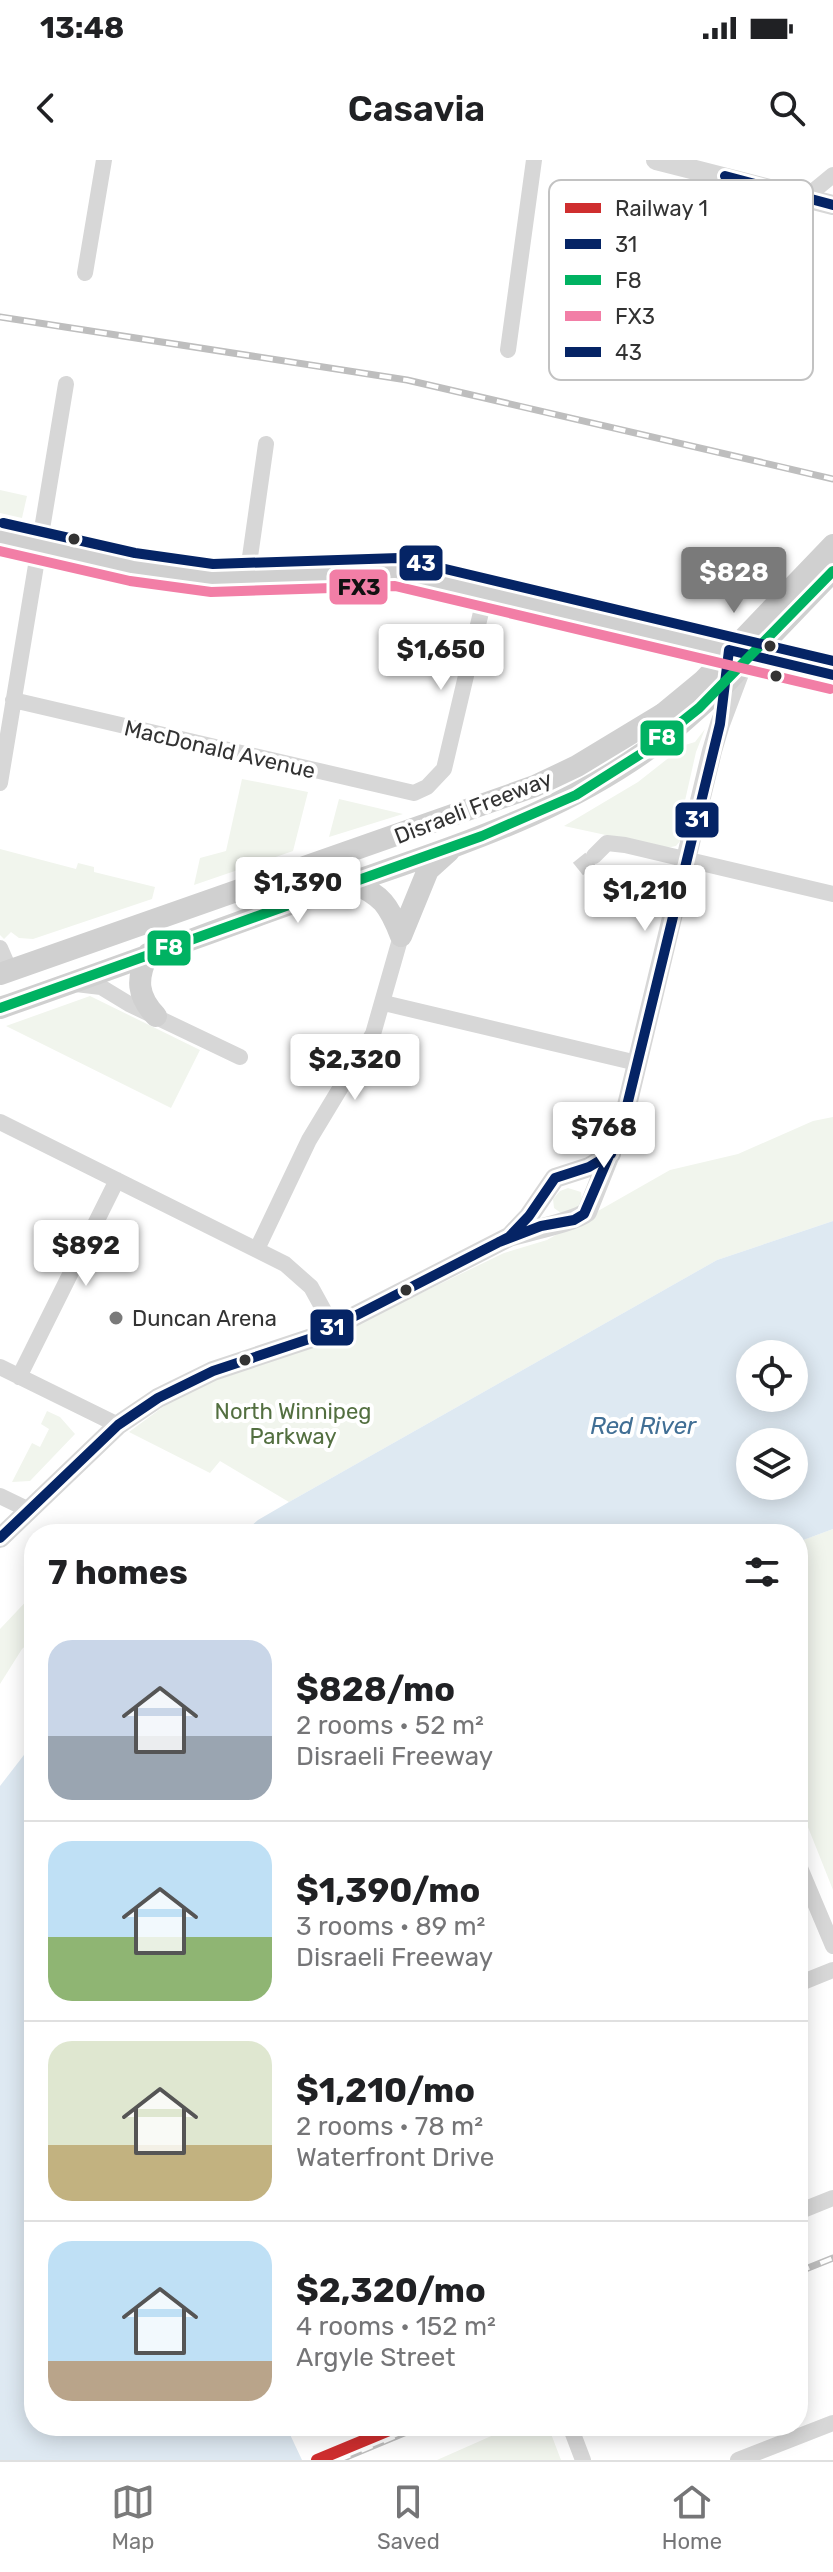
<!DOCTYPE html>
<html lang="en">
<head>
<meta charset="utf-8">
<style>
  :root { --surface:#fff; --page:#f6f6f6; --text:#202124; --muted:#757577; --line:#e0e0e0; --accent:#7a7a7a }
  body { margin:0; font-family:Rubik,sans-serif; background:var(--page); color:var(--text); height:100vh; display:flex; flex-direction:column; font-size:30px; white-space:nowrap }
  * { box-sizing:border-box; margin:0 }
  p { font-size:26px; color:var(--muted) }
  .icon { flex:none; width:44px; height:44px; fill:none; stroke:currentColor; stroke-width:2; stroke-linecap:round; stroke-linejoin:round }
  .map { position:relative; flex:1; overflow:hidden }
  .details { position:absolute; left:24px; top:1364px; width:784px; height:912px; display:flex; flex-direction:column; background:var(--surface); border-radius:32px; box-shadow:0 4px 20px #0003 }
  .details>* { flex:none }
  .buttons { position:absolute; left:736px; top:1180px; display:grid; gap:16px }
  .buttons a { display:grid; place-items:center; width:72px; height:72px; border-radius:50%; background:var(--surface); box-shadow:0 4px 20px #0003; font-size:40px }
  .price { position:absolute; translate:-50% -68px; padding:0 18px; border-radius:8px; background:#fff; color:#222; font-size:26px; line-height:52px; filter:drop-shadow(0 2px 4px #0008) }
  .price::after { content:''; position:absolute; left:50%; top:48px; width:24px; height:18px; margin-left:-12px; background:inherit; clip-path:polygon(0 0,100% 0,50% 100%) }
  .price.selected { background:var(--accent); color:#fff }
  ul { padding:0; list-style:none }
  li { display:flex; align-items:center; gap:24px; height:200px; padding:0 24px }
  li+li { border-top:2px solid var(--line) }
  li span { display:grid; place-items:center; flex:none; width:224px; height:160px; border-radius:24px; color:#555 }
  li>.icon { margin-inline-start:auto }
  span .icon { width:96px; height:96px; fill:#fffc; stroke-width:1 }
  li b { font-size:34px }
  h2 { display:flex; justify-content:space-between; align-items:center; height:96px; padding:0 24px; font-size:34px }
  .status { display:flex; justify-content:space-between; align-items:center; height:56px; padding:0 40px; background:var(--surface); direction:ltr }
  .status svg { height:22px; fill:currentColor }
  header { display:flex; justify-content:space-between; align-items:center; height:104px; padding:0 24px; background:var(--surface); font-size:36px; font-weight:600 }
  .tab-bar { display:flex; justify-content:space-around; align-items:center; height:112px; border-top:2px solid var(--line); background:var(--surface); font-size:22px; color:var(--muted) }
  .tab-bar a { display:grid; justify-items:center; gap:4px }
  .tab-bar .selected { color:var(--accent) }
  .map>svg:first-child { display:block }
  .green { fill:#f1f5ed }
  .water { fill:#dee9f2; fill-rule:evenodd }
  .lines { fill:none; stroke-linecap:round; stroke-linejoin:round }
  .minor-tunnel { stroke:#d6d6d6; stroke-width:16; stroke-dasharray:16 8; stroke-linecap:butt }
  .minor { stroke:#d7d7d7; stroke-width:16 }
  .tertiary { stroke:#d7d7d7; stroke-width:20 }
  .secondary { stroke:#d0d0d0; stroke-width:22 }
  .rail-casing { stroke:#bebebe; stroke-width:7 }
  .rail { stroke:#fff; stroke-width:4; stroke-dasharray:12; stroke-linecap:butt }
  .secondary-bridge { stroke:#d0d0d0; stroke-width:22 }
  .bus-1-casing { stroke:#fff; stroke-width:16 }
  .bus-2-casing { stroke:#fff; stroke-width:16 }
  .bus-3-casing { stroke:#fff; stroke-width:16 }
  .bus-4-casing { stroke:#fff; stroke-width:16 }
  .bus-1 { stroke:#052465; stroke-width:10 }
  .bus-2 { stroke:#00b262; stroke-width:10 }
  .bus-3 { stroke:#f27ea6; stroke-width:10 }
  .bus-4 { stroke:#052465; stroke-width:10 }
  .rail-1-casing { stroke:#fff; stroke-width:18 }
  .rail-1 { stroke:#cf2e2f; stroke-width:12 }
  .bus-dot { fill:#333; stroke:#fff; stroke-width:3 }
  .poi-dot { fill:#7a7a7a; stroke:#fff; stroke-width:3 }
  .labels { text-anchor:middle; stroke-width:8; stroke-linejoin:round; paint-order:stroke }
  .street-label { font-size:22px; fill:#333; stroke:#fff }
  .poi-label { font-size:22px; fill:#333; stroke:#fff; text-anchor:start }
  .park-label { font-size:22px; fill:#536f40; stroke:#fff }
  .water-label { font-size:24px; font-style:italic; fill:#416f95; stroke:#fff }
  .key { fill:#fff; stroke:#c2c2c2; stroke-width:2 }
  .key-label { font-size:22px; fill:#333 }
  .line-badge { stroke:#fff; stroke-width:3 }
  .badge-label { font-size:22px; text-anchor:middle; font-weight:bold; fill:#fff }
  .pale-badge-label { font-size:22px; text-anchor:middle; font-weight:bold; fill:#111 }
</style>
</head>
<body>
<div class="status"><b>13:48</b><svg viewBox="0 0 49 12"><path d="M0 12V9h3v3zM5 12V6h3v6zM10 12V3h3v9zM15 12V0h3v12zM26 1h20v11H26zM47 4h2v5h-2z"/></svg></div>
<header><svg class="icon" aria-label="back" viewBox="0 0 24 24"><path d="M15 5l-7 7 7 7"/></svg>Casavia<svg class="icon" aria-label="search" viewBox="0 0 24 24"><circle cx="10" cy="10" r="6"/><path d="M15 15l6 6"/></svg></header>
<div class="map">
<svg width="833" height="2300" viewBox="0 0 833 2300">
  <rect width="100%" height="100%" fill="#fff"/>
  <path class="green" d="M0 330 27 336 22 358 0 353Z
    M705 569 696 592 682 654 685 665 681 680 676 686 666 688 564 666 638 622 685 585 695 582Z
    M242 619 308 632 293 691 194 725 200 698 226 691Z
    M339 639 403 654 329 677Z
    M0 689 76 709 78 703 94 707V712L155 727 152 739 33 779 19 778 11 772 4 779 0 775Z
    M90 836 200 890 171 948 6 866Z
    M833 957V1061L717 1100 289 1342 220 1301 210 1313 129 1272 186 1230 299 1192 504 1093 547 1080 670 1010 738 994 813 961Z
    M568 1028 581 1032 582 1041 578 1049 561 1053 554 1048 553 1039 560 1031Z
    M47 1251 60 1257 75 1274 30 1321 12 1322 32 1283 40 1287 49 1269 41 1264Z
    M833 1369V1730L798 1642V1382Z
    M34 1433V1467L27 1470 29 1483 22 1489 0 1524V1469Z
    M514 2266H548L561 2300H437Z"/>
  <path class="water" d="M833 1061V1369L798 1382V1374H242L258 1360 289 1342 717 1100ZM750 1194H794V1238H750ZM750 1282H794V1326H750Z
    M34 1582V2266H286L302 2300H0V1626Z"/>
  <g class="lines">
    <path class="minor-tunnel" d="M578 709 594 696"/>
    <path class="minor" d="M805 38 833 15
      M85 113 104 0
      M508 190 534 0
      M247 418 266 284
      M13 540 414 633 427 627 444 609 486 431
      M0 623 66 224
      M594 696 607 683 625 685 833 734
      M0 788 10 811
      M76 824 101 827 129 844 240 897
      M384 843 637 903
      M0 962 285 1104 311 1127 333 1167
      M257 1089 309 980 373 874 401 776
      M0 1207 118 1265
      M19 1217 117 1020
      M0 1336 29 1350
      M798 1703 833 1786
      M798 1824 833 1810
      M798 2052 833 2038
      M570 2266 583 2300
      M738 2300 833 2263"/>
    <path class="tertiary" d="M656 0 833 45
      M512 1074 529 1056 555 1018 589 1007 611 994
      M0 1378 118 1265 158 1238 213 1211 312 1178 509 1077C528 1071 575 1062 587 1052L623 962 712 591 720 564 741 508"/>
    <path class="secondary" d="M0 377C68 391 143 414 212 418 274 421 335 408 397 412L833 515
      M351 722C382 735 389 745 401 776
      M401 776 428 710 449 691
      M148 794C136 819 137 836 156 856
      M0 814 535 626 577 606 663 554
      M0 848C107 811 214 771 321 733 445 689 574 653 677 567"/>
    <defs>
      <path id="rail" d="M0 157 407 220 833 319
        M798 2112 833 2098
        M339 2300 421 2266"/>
    </defs>
    <use href="#rail" class="rail-casing"/>
    <use href="#rail" class="rail"/>
    <path class="secondary-bridge" d="M663 554 703 521 833 385
      M677 567 721 528 833 411"/>
    <defs>
      <path id="bus-1" d="M725 16 833 45
        M499 1082 541 1066 574 1060 584 1054 618 975
        M0 1378 118 1265 158 1238 213 1211 312 1178 509 1077 529 1056 555 1018 589 1007 611 994 623 962 720 564 729 490 833 515"/>
      <path id="bus-2" d="M0 848 482 676 576 635 644 592 699 548 833 411"/>
      <path id="bus-3" d="M0 391 130 421 211 432 395 426 830 529"/>
      <path id="bus-4" d="M3 363 135 393 213 404 399 398 833 501"/>
    </defs>
    <use href="#bus-1" class="bus-1-casing"/>
    <use href="#bus-2" class="bus-2-casing"/>
    <use href="#bus-3" class="bus-3-casing"/>
    <use href="#bus-4" class="bus-4-casing"/>
    <use href="#bus-1" class="bus-1"/>
    <use href="#bus-2" class="bus-2"/>
    <use href="#bus-3" class="bus-3"/>
    <use href="#bus-4" class="bus-4"/>
    <defs>
      <path id="rail-1" d="M317 2300 399 2266"/>
    </defs>
    <use href="#rail-1" class="rail-1-casing"/>
    <use href="#rail-1" class="rail-1"/>
  </g>
  <g class="bus-dot">
    <circle cx="74" cy="379" r="7"/>
    <circle cx="770" cy="486" r="7"/>
    <circle cx="776" cy="516" r="7"/>
    <circle cx="406" cy="1130" r="7"/>
    <circle cx="245" cy="1200" r="7"/>
  </g>
  <circle class="poi-dot" cx="116" cy="1158" r="8"/>
  <g class="labels">
    <g class="street-label">
      <text transform="translate(220 589) rotate(13)" y="8">MacDonald Avenue</text>
      <text transform="translate(473 647) rotate(-21)" y="8">Disraeli Freeway</text>
    </g>
    <g class="poi-label">
      <text x="132" y="1166">Duncan Arena</text>
    </g>
    <g class="park-label">
      <text x="293" y="1259">North Winnipeg<tspan x="293" dy="25">Parkway</tspan></text>
    </g>
    <g class="water-label">
      <text x="643" y="1274">Red River</text>
    </g>
  </g>
  <rect x="549" y="20" width="264" height="200" rx="12" class="key"/>
  <rect x="565" y="43" width="36" height="10" fill="#cf2e2f"/>
  <rect x="565" y="79" width="36" height="10" fill="#052465"/>
  <rect x="565" y="115" width="36" height="10" fill="#00b262"/>
  <rect x="565" y="151" width="36" height="10" fill="#f27ea6"/>
  <rect x="565" y="187" width="36" height="10" fill="#052465"/>
  <g class="key-label">
    <text x="615" y="56">Railway 1</text>
    <text x="615" y="92">31</text>
    <text x="615" y="128">F8</text>
    <text x="615" y="164">FX3</text>
    <text x="615" y="200">43</text>
  </g>
  <g class="line-badge">
    <rect x="398" y="384" width="46" height="38" rx="8" fill="#052465"/>
    <rect x="328" y="408" width="61" height="38" rx="8" fill="#f27ea6"/>
    <rect x="639" y="559" width="46" height="38" rx="8" fill="#00b262"/>
    <rect x="674" y="641" width="46" height="38" rx="8" fill="#052465"/>
    <rect x="146" y="769" width="46" height="38" rx="8" fill="#00b262"/>
    <rect x="309" y="1148" width="46" height="39" rx="8" fill="#052465"/>
  </g>
  <g class="badge-label">
    <text x="421" y="411">43</text>
    <text x="662" y="585">F8</text>
    <text x="697" y="667">31</text>
    <text x="169" y="795">F8</text>
    <text x="332" y="1175">31</text>
  </g>
  <g class="pale-badge-label">
    <text x="359" y="435">FX3</text>
  </g>
</svg>
<div class="buttons">
<a><svg class="icon" aria-label="locate" viewBox="0 0 24 24"><circle cx="12" cy="12" r="6"/><path d="M12 2v4M12 18v4M2 12h4M18 12h4"/></svg></a>
<a><svg class="icon" aria-label="layers" viewBox="0 0 24 24"><path d="M12 4l9 5-9 5-9-5zM3 14l9 5 9-5"/></svg></a>
</div>
<b class="price selected" style="left:734px;top:455px">$828</b>
<b class="price" style="left:441px;top:532px">$1,650</b>
<b class="price" style="left:298px;top:765px">$1,390</b>
<b class="price" style="left:645px;top:773px">$1,210</b>
<b class="price" style="left:355px;top:942px">$2,320</b>
<b class="price" style="left:604px;top:1010px">$768</b>
<b class="price" style="left:86px;top:1128px">$892</b>
<section class="details">
<h2>7 homes<svg class="icon" aria-label="filters" viewBox="0 0 24 24"><path d="M4 7h16M4 17h16"/><circle cx="9" cy="7" r="2"/><circle cx="15" cy="17" r="2"/></svg></h2>
<ul>
<li><span style="background:linear-gradient(#c9d6e8 60%,#9aa5b1 0)"><svg class="icon" aria-label="home" viewBox="0 0 24 24"><path d="M3 11l9-7 9 7M6 9v11h12V9"/></svg></span><div><b>$828/mo</b><p>2 rooms · 52 m²</p><p>Disraeli Freeway</p></div></li>
<li><span style="background:linear-gradient(#bfe0f5 60%,#8fb573 0)"><svg class="icon" aria-label="home" viewBox="0 0 24 24"><path d="M3 11l9-7 9 7M6 9v11h12V9"/></svg></span><div><b>$1,390/mo</b><p>3 rooms · 89 m²</p><p>Disraeli Freeway</p></div></li>
<li><span style="background:linear-gradient(#dfe7d0 65%,#c2b280 0)"><svg class="icon" aria-label="home" viewBox="0 0 24 24"><path d="M3 11l9-7 9 7M6 9v11h12V9"/></svg></span><div><b>$1,210/mo</b><p>2 rooms · 78 m²</p><p>Waterfront Drive</p></div></li>
<li><span style="background:linear-gradient(#bfe0f5 75%,#b9a48a 0)"><svg class="icon" aria-label="home" viewBox="0 0 24 24"><path d="M3 11l9-7 9 7M6 9v11h12V9"/></svg></span><div><b>$2,320/mo</b><p>4 rooms · 152 m²</p><p>Argyle Street</p></div></li>
</ul>
</section>
</div>
<nav class="tab-bar">
<a class="selected"><svg class="icon" aria-label="map" viewBox="0 0 24 24"><path d="M3 6l6-2 6 2 6-2v14l-6 2-6-2-6 2zM9 4v14M15 6v14"/></svg>Map</a>
<a><svg class="icon" aria-label="saved" viewBox="0 0 24 24"><path d="M7 4h10v16l-5-4-5 4z"/></svg>Saved</a>
<a><svg class="icon" aria-label="home" viewBox="0 0 24 24"><path d="M3 11l9-7 9 7M6 9v11h12V9"/></svg>Home</a>
</nav>
</body>
</html>
